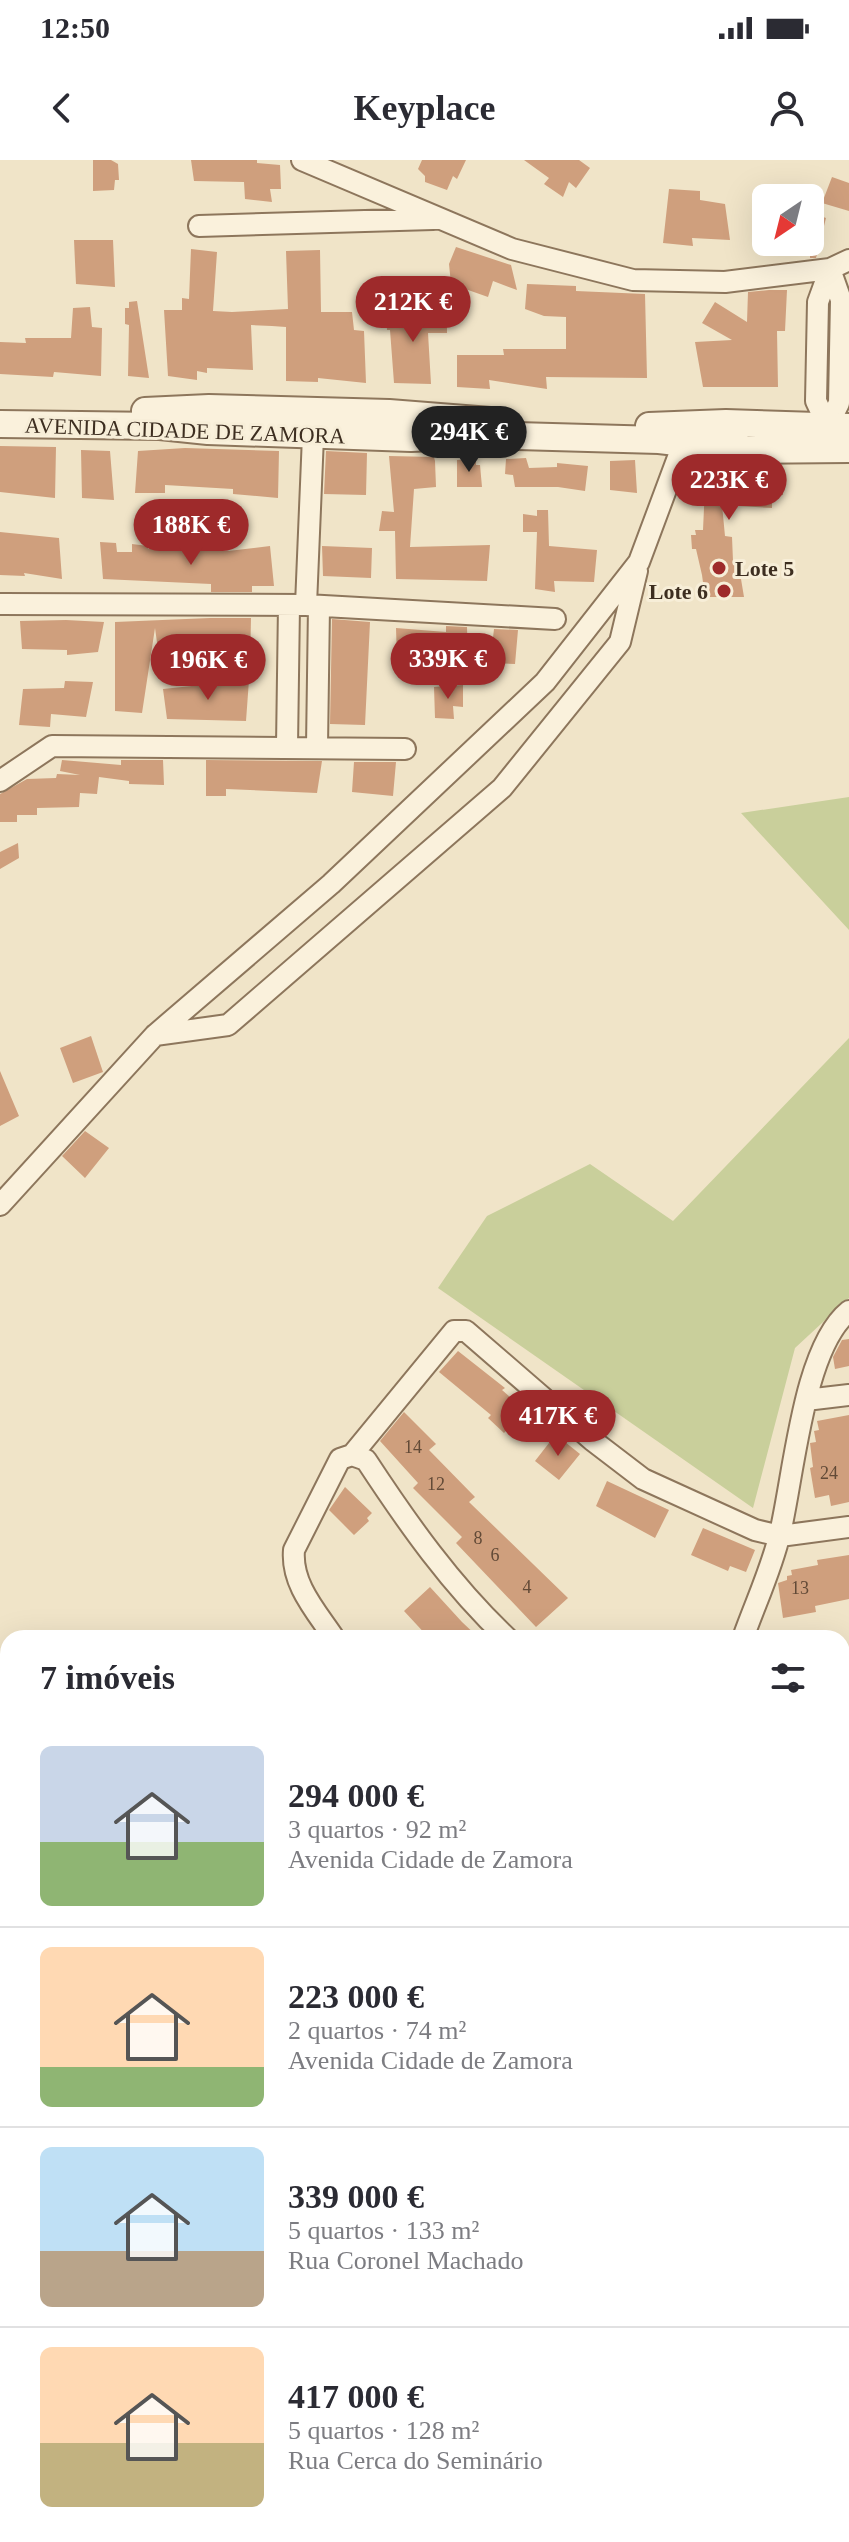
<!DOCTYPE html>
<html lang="pt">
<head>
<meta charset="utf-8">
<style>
  :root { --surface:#fff; --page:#f7f7f7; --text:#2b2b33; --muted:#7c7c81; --line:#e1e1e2; --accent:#9e2a2b }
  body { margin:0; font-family:"Times New Roman",serif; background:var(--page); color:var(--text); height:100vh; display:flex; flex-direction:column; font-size:30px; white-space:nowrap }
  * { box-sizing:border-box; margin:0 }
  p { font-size:26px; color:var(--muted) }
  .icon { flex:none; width:44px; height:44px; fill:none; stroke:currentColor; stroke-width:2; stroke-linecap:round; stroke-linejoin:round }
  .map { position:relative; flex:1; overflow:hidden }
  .panel { position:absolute; left:0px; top:1470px; width:850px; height:912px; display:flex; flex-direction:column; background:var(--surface); border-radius:24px 24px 0 0; box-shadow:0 8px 32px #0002 }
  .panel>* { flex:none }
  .needle { width:52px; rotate:215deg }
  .fabs { position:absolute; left:752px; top:24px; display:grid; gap:16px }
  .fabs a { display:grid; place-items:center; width:72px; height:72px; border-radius:12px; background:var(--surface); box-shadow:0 8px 32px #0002; font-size:40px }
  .price { position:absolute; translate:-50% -68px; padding:0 18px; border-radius:28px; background:var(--accent); color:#fff; font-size:26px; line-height:52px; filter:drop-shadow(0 2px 4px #0008) }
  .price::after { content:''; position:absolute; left:50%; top:48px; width:24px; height:18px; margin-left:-12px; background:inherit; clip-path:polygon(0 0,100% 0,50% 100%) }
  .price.selected { background:#222; color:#fff }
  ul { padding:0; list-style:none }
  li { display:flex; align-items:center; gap:24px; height:200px; padding:0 40px }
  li+li { border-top:2px solid var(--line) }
  li span { display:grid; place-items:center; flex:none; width:224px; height:160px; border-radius:12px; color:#555 }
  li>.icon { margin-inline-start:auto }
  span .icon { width:96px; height:96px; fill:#fffc; stroke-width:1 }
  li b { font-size:34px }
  h2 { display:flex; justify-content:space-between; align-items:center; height:96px; padding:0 40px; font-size:34px }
  .status { display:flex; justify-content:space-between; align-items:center; height:56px; padding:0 40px; background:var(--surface); direction:ltr }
  .status svg { height:22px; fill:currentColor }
  header { display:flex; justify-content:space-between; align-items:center; height:104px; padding:0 40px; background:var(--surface); font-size:36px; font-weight:600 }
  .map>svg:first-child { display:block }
  .green { fill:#c9cf9b }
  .building { fill:#cf9f7d }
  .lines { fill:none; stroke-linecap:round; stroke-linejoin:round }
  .minor-casing { stroke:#8d765c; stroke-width:24 }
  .tertiary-casing { stroke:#8d765c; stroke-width:30 }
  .minor { stroke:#faf1dc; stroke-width:20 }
  .tertiary { stroke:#faf1dc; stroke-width:26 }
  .poi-dot { fill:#9e2a2b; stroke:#f7eed8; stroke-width:3 }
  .labels { text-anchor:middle; stroke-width:6; stroke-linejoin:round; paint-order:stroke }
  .number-label { font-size:18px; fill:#624a37 }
  .street-label { font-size:22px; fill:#3d2e20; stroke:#f7eed8 }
  .poi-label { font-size:22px; font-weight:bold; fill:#3d2e20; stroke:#f7eed8; text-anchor:start }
</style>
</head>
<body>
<div class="status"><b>12:50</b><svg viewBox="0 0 49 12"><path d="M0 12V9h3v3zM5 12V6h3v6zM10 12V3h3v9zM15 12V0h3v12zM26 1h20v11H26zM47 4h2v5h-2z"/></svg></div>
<header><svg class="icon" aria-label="back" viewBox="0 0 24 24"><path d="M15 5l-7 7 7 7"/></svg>Keyplace<svg class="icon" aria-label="person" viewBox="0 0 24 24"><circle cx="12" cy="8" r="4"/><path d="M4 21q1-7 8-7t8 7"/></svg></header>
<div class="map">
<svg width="849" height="2382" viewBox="0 0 849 2382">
  <rect width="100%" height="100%" fill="#f0e4c8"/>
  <path class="green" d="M849 637V770L741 653Z
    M849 878V1138L795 1188 753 1348 438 1128 487 1056 590 1004 673 1061Z
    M842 2252 849 2260V2335L842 2340Z"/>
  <path class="building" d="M93 0H111L118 4 119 20H115L114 30 93 31Z
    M191 0H257V3L280 5 281 29H270L272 42 245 39 244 22 194 21Z
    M422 0H466L457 19 453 16 447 30 425 22V16L418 9Z
    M524 0H579L590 8 576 28 569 22 563 37 544 24 549 18Z
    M832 17 849 23V51L822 43Z
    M669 29 700 31V40L725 44 730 80 692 78 693 86 663 83Z
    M810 52 826 58 816 98H810Z
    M74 80H113L115 127 76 124Z
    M456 87 511 105 517 130 493 121 488 137 451 124 449 104Z
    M191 89 217 92 213 151 232 152 288 149 286 91 320 90 321 152H352L354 170 364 171 366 223 318 218V222L286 221V167L272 166 251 165 253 210 207 208V213L197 211V220L168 216 164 150H182V138L189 139Z
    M527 124 576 126V131L645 134 647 218 546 217 547 229 489 220 490 229 457 227V195H504L503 189H566V157L544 156 525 149Z
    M769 130H787L785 171H777L778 227H703L695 182 732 180 702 163 715 142 747 162 748 132Z
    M137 141 149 218 128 216 129 165 125 164V148H129V142Z
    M90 147 92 167 102 168 101 216 54 212 53 217 0 214V182L26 183 25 178H71L73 148Z
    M447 152V173H428L431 224 394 223 390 170H387L386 153Z
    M0 286 56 287 55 338 0 332Z
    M185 288 279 291 278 338 233 334V329L165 325V333H135L138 291Z
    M81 290 110 291 114 340 82 338Z
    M326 291 367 293 366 335 324 334Z
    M389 296 434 297 435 301 436 327 414 329 410 387 490 385 487 421 396 419 395 371H379L382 351 394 352Z
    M526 298 529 308 557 307V303L588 306 585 331 558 327H515L513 315 505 314 506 299Z
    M476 299V305H480L482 327H457V300Z
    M635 300 637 333 610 330V301Z
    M706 304 771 307V315H783V335L772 336V348L722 345 725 376 732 377 733 401H738L744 437H705L702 415 696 389H692L691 375H696L695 370H703Z
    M537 350H548L549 386 597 390 594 422 554 421 555 432 535 429 537 372H523V354L537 356Z
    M0 372 59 378 62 419 24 413 25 416 0 415Z
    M100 382 116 383 117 392H132V384L148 386V389L228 391 270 386 274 426H252V432H211V424L103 419Z
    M322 386 372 388 371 418 323 416Z
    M210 458H251L250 506 159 497 155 468 142 553 115 551V462Z
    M332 459 370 462 365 565 330 564Z
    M66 460 104 462 98 492 67 495V490L22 489 20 461Z
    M446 466 467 467 468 505 420 498 397 500 396 468 446 472Z
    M494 469 518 470 515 504 490 503Z
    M249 520 246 561 167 559 163 529Z
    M65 521 93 522 86 557 51 554 50 567 19 565 23 529 64 528Z
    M463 525V547L453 546 454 559 435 558 434 527Z
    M62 600 121 605V600H163L164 625 129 624V621L99 617 97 634 80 633 79 647 37 648V655H17V662H0V634L27 619 56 618 57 614 80 615 60 611Z
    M206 600 322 601 317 633 226 629V636H206Z
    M354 602H396L393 636 352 632Z
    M18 683 19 698 0 709V692Z
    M91 876 103 912 73 923 60 888Z
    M0 911 19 956 0 966Z
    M85 971 109 988 85 1018 62 996Z
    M849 1179V1206L835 1209 833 1197 842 1180Z
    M458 1191 505 1228 502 1230 525 1250 504 1273 488 1258 491 1255 439 1212Z
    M404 1252 436 1284 429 1290 475 1337 469 1342 568 1438 536 1467 456 1383 462 1377 413 1328 418 1323 380 1281Z
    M849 1255V1342L831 1346 829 1335 815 1338 810 1308 813 1307 810 1283 816 1282 814 1271 819 1270 817 1261Z
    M560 1278 580 1294 559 1320 535 1301 549 1283 553 1286Z
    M607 1321 669 1350 655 1378 596 1346Z
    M345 1327 372 1353 367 1358 369 1361 354 1375 329 1350Z
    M703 1368 755 1390 746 1412 730 1406 728 1411 691 1395Z
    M849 1395V1439L815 1446 816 1452 783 1458 778 1423 787 1420V1416L792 1415 791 1410 818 1405 817 1400Z
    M430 1427 462 1462 479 1478H429L404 1451Z"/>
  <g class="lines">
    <defs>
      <path id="minor" d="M302 0 512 89 633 120 725 122 830 109 849 100
        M199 66 433 59
        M830 109 818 142 816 241 830 271
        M819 274 827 267 839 243 841 140 830 109
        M0 444 306 445 555 459
        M306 445 313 276 308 263
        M287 586 289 445
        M317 586 319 446
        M0 621 52 586 405 589
        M155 875 228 865 502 628 620 482 637 411
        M0 1045 155 875 331 724 545 522 639 402 683 284
        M806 1240 849 1235
        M352 1295 454 1171H466L592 1280 643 1319 755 1370 780 1376 849 1367
        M352 1295 366 1300C408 1364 451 1425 507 1478
        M334 1478C316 1451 291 1424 294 1390L340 1299 352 1295
        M743 1478C755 1444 772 1408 780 1373 794 1315 803 1188 849 1151
        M675 2374 684 2382"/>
      <path id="tertiary" d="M145 251 209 248 389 253 490 261
        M0 264 160 266 208 271 411 278 479 275 659 280 747 290 849 289
        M649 266 726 263 849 267"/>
    </defs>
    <use href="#minor" class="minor-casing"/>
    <use href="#tertiary" class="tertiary-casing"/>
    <use href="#minor" class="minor"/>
    <use href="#tertiary" class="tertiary"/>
  </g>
  <g class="poi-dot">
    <circle cx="719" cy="408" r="8"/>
    <circle cx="724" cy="431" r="8"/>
  </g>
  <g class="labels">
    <g class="number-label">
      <text x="413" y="1293">14</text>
      <text x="829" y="1319">24</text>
      <text x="436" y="1330">12</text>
      <text x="478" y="1384">8</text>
      <text x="495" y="1401">6</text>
      <text x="527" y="1433">4</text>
      <text x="800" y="1434">13</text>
    </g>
    <g class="street-label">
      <text transform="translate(185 270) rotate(2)" y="8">AVENIDA CIDADE DE ZAMORA</text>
    </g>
    <g class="poi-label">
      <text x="735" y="416">Lote 5</text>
      <text x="708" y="439" text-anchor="end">Lote 6</text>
    </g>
  </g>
</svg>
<div class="fabs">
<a><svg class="needle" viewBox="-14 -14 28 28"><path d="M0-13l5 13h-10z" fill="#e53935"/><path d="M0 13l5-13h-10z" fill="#7c7c81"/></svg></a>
</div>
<b class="price" style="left:413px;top:184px">212K €</b>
<b class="price selected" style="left:469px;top:314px">294K €</b>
<b class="price" style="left:729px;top:362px">223K €</b>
<b class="price" style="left:191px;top:407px">188K €</b>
<b class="price" style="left:448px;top:541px">339K €</b>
<b class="price" style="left:208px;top:542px">196K €</b>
<b class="price" style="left:558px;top:1298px">417K €</b>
<section class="panel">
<h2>7 imóveis<svg class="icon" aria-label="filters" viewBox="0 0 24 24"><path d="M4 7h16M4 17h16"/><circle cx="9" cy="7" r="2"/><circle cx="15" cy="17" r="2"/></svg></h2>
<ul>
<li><span style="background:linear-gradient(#c9d6e8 60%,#8fb573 0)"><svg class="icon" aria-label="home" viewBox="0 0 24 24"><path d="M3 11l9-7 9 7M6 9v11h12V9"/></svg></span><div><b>294 000 €</b><p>3 quartos · 92 m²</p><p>Avenida Cidade de Zamora</p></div></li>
<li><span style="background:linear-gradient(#ffd9b3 75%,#8fb573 0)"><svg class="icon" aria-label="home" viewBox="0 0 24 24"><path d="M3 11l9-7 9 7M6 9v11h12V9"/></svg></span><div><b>223 000 €</b><p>2 quartos · 74 m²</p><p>Avenida Cidade de Zamora</p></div></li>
<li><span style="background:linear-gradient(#bfe0f5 65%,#b9a48a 0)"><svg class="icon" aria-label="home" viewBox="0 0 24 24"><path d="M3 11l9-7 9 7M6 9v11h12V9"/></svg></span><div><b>339 000 €</b><p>5 quartos · 133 m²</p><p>Rua Coronel Machado</p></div></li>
<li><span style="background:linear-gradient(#ffd9b3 60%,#c2b280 0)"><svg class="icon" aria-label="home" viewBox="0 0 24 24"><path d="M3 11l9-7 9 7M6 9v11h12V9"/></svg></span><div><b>417 000 €</b><p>5 quartos · 128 m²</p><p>Rua Cerca do Seminário</p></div></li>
</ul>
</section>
</div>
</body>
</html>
